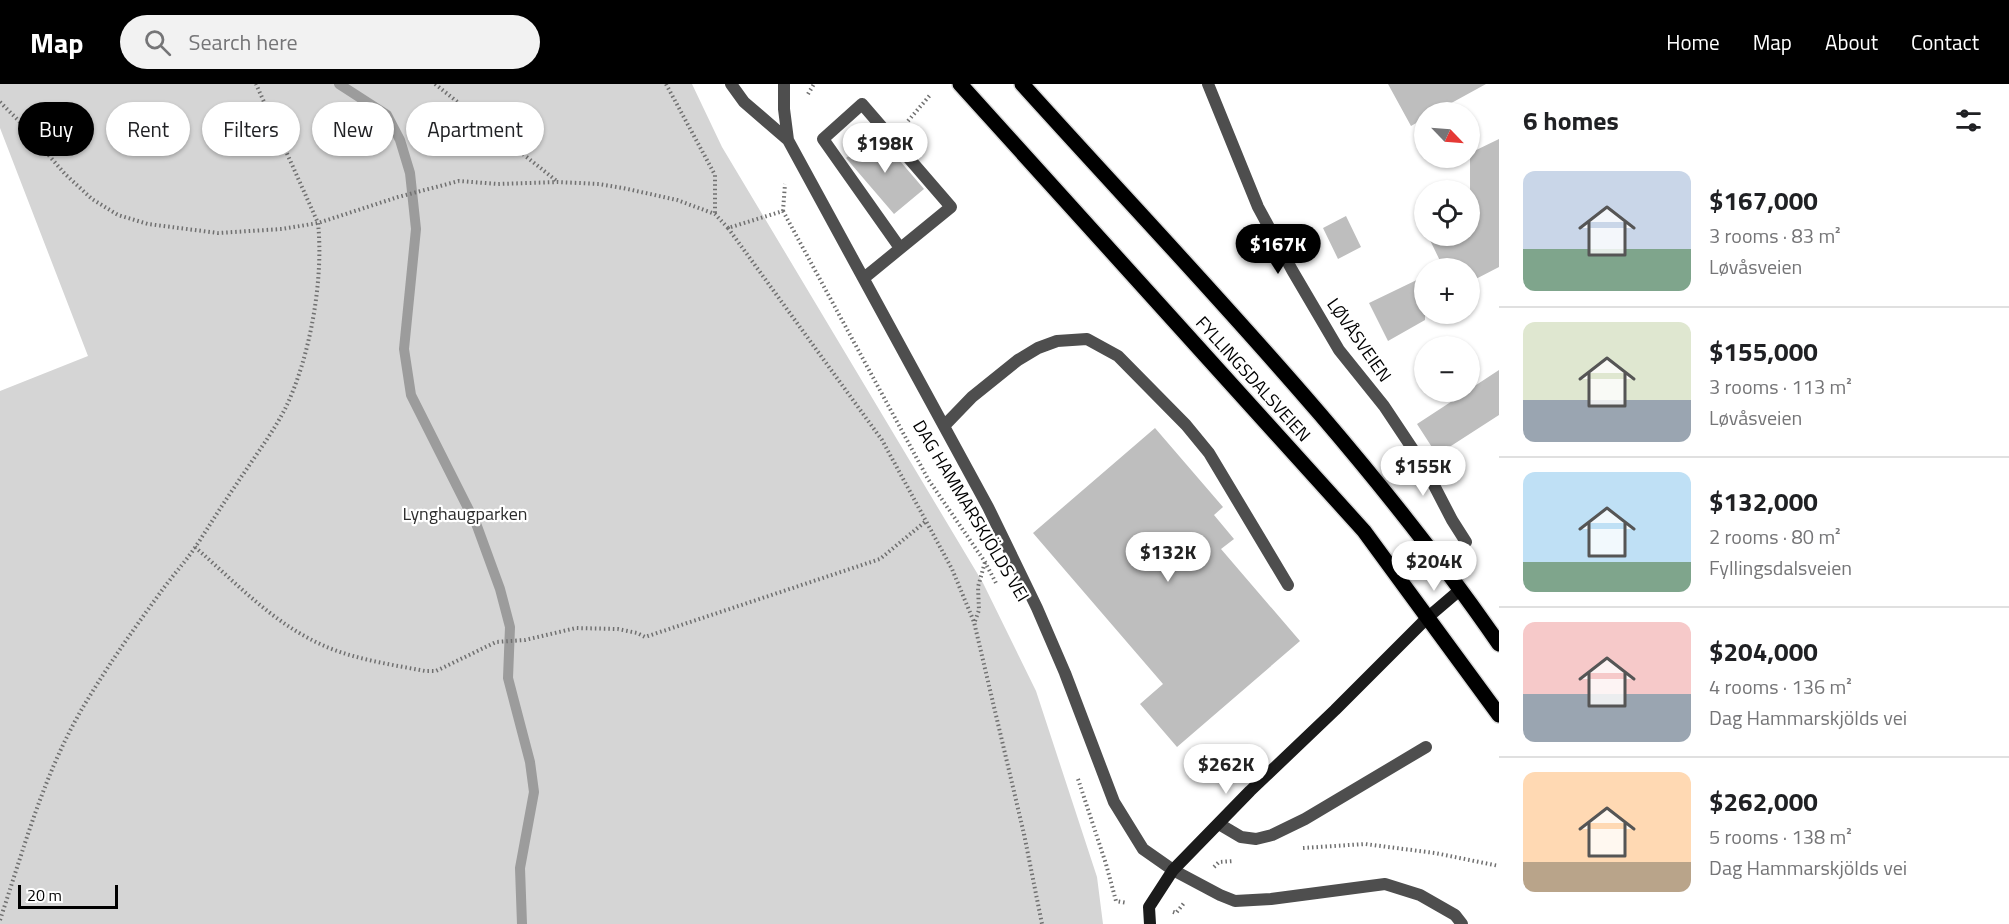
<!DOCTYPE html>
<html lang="en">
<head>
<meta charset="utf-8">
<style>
  :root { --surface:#fff; --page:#f2f2f2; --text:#202124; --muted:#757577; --line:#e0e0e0; --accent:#000 }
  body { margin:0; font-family:"Titillium Web",sans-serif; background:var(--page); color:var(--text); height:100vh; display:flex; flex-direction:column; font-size:22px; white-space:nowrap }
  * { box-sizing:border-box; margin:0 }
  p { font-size:20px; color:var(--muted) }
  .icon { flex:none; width:33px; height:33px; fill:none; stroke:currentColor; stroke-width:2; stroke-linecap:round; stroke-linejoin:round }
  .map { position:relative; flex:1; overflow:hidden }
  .details { display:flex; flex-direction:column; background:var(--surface); width:510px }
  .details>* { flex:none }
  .hud { position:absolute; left:18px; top:18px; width:570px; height:54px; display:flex; gap:12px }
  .needle { width:39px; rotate:115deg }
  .fabs { position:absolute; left:1414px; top:18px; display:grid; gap:12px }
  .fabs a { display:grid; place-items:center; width:66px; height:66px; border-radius:50%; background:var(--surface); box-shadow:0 2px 4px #0004; font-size:30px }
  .scale { position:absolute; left:18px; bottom:15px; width:100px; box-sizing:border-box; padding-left:6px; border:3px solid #000; border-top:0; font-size:16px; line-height:21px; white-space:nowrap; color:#000; -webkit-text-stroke:4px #fff; paint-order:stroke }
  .price { position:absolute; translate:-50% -51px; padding:0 14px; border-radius:21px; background:#fff; color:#222; font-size:20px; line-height:39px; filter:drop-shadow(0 2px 3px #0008) }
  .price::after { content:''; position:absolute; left:50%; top:36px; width:18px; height:14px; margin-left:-9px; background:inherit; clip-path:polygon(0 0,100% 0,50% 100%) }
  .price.selected { background:var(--accent); color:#fff }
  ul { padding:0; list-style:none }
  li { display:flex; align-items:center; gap:18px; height:150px; padding:0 24px }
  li+li { border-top:2px solid var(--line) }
  li span { display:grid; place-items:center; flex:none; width:168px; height:120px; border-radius:12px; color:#555 }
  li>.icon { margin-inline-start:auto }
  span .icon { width:72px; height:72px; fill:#fffc; stroke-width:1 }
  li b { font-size:26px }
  h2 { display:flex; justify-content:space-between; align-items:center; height:72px; padding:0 24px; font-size:26px }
  .pill { padding:0 21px; border-radius:27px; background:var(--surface); box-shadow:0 2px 4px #0004; font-size:21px; line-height:54px }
  .pill.selected { background:var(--accent); color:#fff }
  header { display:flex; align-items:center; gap:36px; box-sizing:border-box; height:84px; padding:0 30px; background:var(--accent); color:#fff }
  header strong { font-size:28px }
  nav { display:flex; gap:33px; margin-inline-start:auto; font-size:21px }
  .search { width:420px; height:54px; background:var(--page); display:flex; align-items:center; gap:15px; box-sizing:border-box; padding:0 21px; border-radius:33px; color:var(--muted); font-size:22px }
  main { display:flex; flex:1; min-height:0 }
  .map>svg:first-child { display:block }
  .green { fill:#d5d5d5 }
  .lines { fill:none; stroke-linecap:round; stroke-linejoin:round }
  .stream { stroke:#9c9c9c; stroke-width:10 }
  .building { fill:#bebebe }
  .primary-casing { stroke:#dbdbdb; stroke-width:18 }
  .path { stroke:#707070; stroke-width:4; stroke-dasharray:1.5 3; stroke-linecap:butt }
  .lane { stroke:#4e4e4e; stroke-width:12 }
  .street { stroke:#4e4e4e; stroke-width:12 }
  .secondary { stroke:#1b1b1b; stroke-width:12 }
  .primary { stroke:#000; stroke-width:15 }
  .labels { text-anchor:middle; stroke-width:4.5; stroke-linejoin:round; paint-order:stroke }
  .street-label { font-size:18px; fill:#000; stroke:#fff }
  .park-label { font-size:18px; fill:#2c2c2c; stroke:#fff }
</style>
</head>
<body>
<header>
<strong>Map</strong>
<div class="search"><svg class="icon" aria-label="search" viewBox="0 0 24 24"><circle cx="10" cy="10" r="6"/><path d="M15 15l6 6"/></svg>Search here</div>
<nav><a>Home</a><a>Map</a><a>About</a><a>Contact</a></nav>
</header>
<main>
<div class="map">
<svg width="1499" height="840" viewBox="0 0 1499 840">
  <rect width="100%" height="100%" fill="#fff"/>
  <path class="green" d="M0 0H692L722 63 983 499 1036 607 1097 793 1103 840H0V307L88 272 0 44Z"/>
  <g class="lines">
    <path class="stream" d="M339 0 387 31 400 56 410 89 416 145 404 265 411 311 477 442 500 505 510 543 508 594 530 678 534 708 520 784 522 840"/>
  </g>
  <path class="building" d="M1388 0H1486L1435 28H1425V34L1411 42Z
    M876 49 924 105 894 130 846 74Z
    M1499 55V183L1470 198V184H1439L1443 183 1428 152H1470V69Z
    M1346 132 1361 163 1338 175 1323 144Z
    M1425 192V236L1388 257 1369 219Z
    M1499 286V331L1437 371 1417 340 1466 308H1470V305Z
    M1155 344 1223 423 1214 431 1234 455 1221 465 1300 557 1177 663 1140 620 1163 600 1033 449Z"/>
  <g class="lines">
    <defs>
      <path id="primary" d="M960 0 1364 447 1499 631
        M1022 0C1186 182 1360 358 1499 560"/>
    </defs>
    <use href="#primary" class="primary-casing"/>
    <path class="path" d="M435 0 558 98
      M666 0 715 91V130
      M808 10 814 0
      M0 18 19 37 65 90 92 115 118 131 148 140 218 149 282 145 318 139 398 113 459 97 498 100 558 98 599 100 623 104 677 116 715 130 728 144 783 127
      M908 37 931 10
      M783 127 928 395 985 478 997 501
      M783 127 785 100
      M728 144 882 356 952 485 974 538 1024 750 1042 840
      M195 463C234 497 271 537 318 559 351 575 389 580 425 587H436L496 558 525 556 576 544 618 545 637 549 645 553 880 475 926 437
      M975 537 979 526 978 503 985 478
      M1078 695 1106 780 1116 817 1127 819
      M1303 764 1365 760 1435 769 1499 782
      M1214 783 1219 778 1234 777
      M1173 828 1176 829 1184 819
      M0 836C26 758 46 681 91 610 113 574 138 539 163 505 174 490 186 477 196 462 210 441 222 421 236 401 252 376 271 352 285 325 310 274 324 195 318 139L256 0"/>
    <path class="lane" d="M731 0 744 18 788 56
      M784 0V25L788 56 988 423 1037 524 1065 589 1114 718 1143 765 1173 786
      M864 194 951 123 862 20 823 55 900 164
      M944 342 972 313 1018 276 1038 264 1057 257 1087 255 1118 272 1186 341 1209 369 1288 501
      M1219 740 1241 753 1256 755 1272 751 1305 735 1426 663"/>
    <path class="street" d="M1208 0 1258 123 1292 186 1339 266 1384 322 1424 382 1452 436 1466 458
      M1173 786 1220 811 1235 817 1271 815 1385 800 1420 811 1455 831 1462 840"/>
    <path class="secondary" d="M1150 840 1149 823 1173 786 1250 707 1335 626 1427 534 1461 505"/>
    <use href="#primary" class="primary"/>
  </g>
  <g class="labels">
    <g class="street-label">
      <text transform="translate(1359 256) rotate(55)" y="6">LØVÅSVEIEN</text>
      <text transform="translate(1253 295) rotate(48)" y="6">FYLLINGSDALSVEIEN</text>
      <text transform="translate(971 427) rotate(59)" y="6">DAG HAMMARSKJÖLDS VEI</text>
    </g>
    <g class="park-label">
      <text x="465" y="436">Lynghaugparken</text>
    </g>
  </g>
</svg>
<div class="fabs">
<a><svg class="needle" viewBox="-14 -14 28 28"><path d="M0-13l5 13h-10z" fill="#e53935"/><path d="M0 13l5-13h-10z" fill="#757577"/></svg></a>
<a><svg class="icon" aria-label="locate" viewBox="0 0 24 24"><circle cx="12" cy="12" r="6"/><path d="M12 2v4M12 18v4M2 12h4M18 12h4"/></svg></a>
<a>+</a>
<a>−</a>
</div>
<div class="scale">20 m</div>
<b class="price" style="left:885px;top:90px">$198K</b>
<b class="price selected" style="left:1278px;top:191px">$167K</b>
<b class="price" style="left:1423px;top:413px">$155K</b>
<b class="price" style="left:1168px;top:499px">$132K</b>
<b class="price" style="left:1434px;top:508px">$204K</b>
<b class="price" style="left:1226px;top:711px">$262K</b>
<div class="hud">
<a class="pill selected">Buy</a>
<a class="pill">Rent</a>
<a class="pill">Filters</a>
<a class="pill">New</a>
<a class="pill">Apartment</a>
</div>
</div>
<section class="details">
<h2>6 homes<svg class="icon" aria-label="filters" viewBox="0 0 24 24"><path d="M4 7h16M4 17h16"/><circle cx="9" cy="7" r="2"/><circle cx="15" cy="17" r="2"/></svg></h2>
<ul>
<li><span style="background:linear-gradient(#c9d6e8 65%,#7fa58c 0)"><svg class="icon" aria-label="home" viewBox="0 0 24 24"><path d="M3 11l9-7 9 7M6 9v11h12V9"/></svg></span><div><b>$167,000</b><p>3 rooms · 83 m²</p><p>Løvåsveien</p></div></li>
<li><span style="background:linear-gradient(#dfe7d0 65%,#9aa5b1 0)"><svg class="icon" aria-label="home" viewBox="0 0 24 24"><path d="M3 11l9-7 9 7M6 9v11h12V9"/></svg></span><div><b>$155,000</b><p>3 rooms · 113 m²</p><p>Løvåsveien</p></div></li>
<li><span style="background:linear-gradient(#bfe0f5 75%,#7fa58c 0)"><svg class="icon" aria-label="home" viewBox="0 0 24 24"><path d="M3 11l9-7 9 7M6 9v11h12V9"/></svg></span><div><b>$132,000</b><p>2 rooms · 80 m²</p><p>Fyllingsdalsveien</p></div></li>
<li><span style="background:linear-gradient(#f6c9c9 60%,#9aa5b1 0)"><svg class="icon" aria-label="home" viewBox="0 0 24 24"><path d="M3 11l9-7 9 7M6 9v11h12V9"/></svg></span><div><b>$204,000</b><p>4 rooms · 136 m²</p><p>Dag Hammarskjölds vei</p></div></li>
<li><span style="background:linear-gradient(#ffd9b3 75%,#b9a48a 0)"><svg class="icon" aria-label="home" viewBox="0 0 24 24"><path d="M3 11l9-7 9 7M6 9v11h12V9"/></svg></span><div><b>$262,000</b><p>5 rooms · 138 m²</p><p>Dag Hammarskjölds vei</p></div></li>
</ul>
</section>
</main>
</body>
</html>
